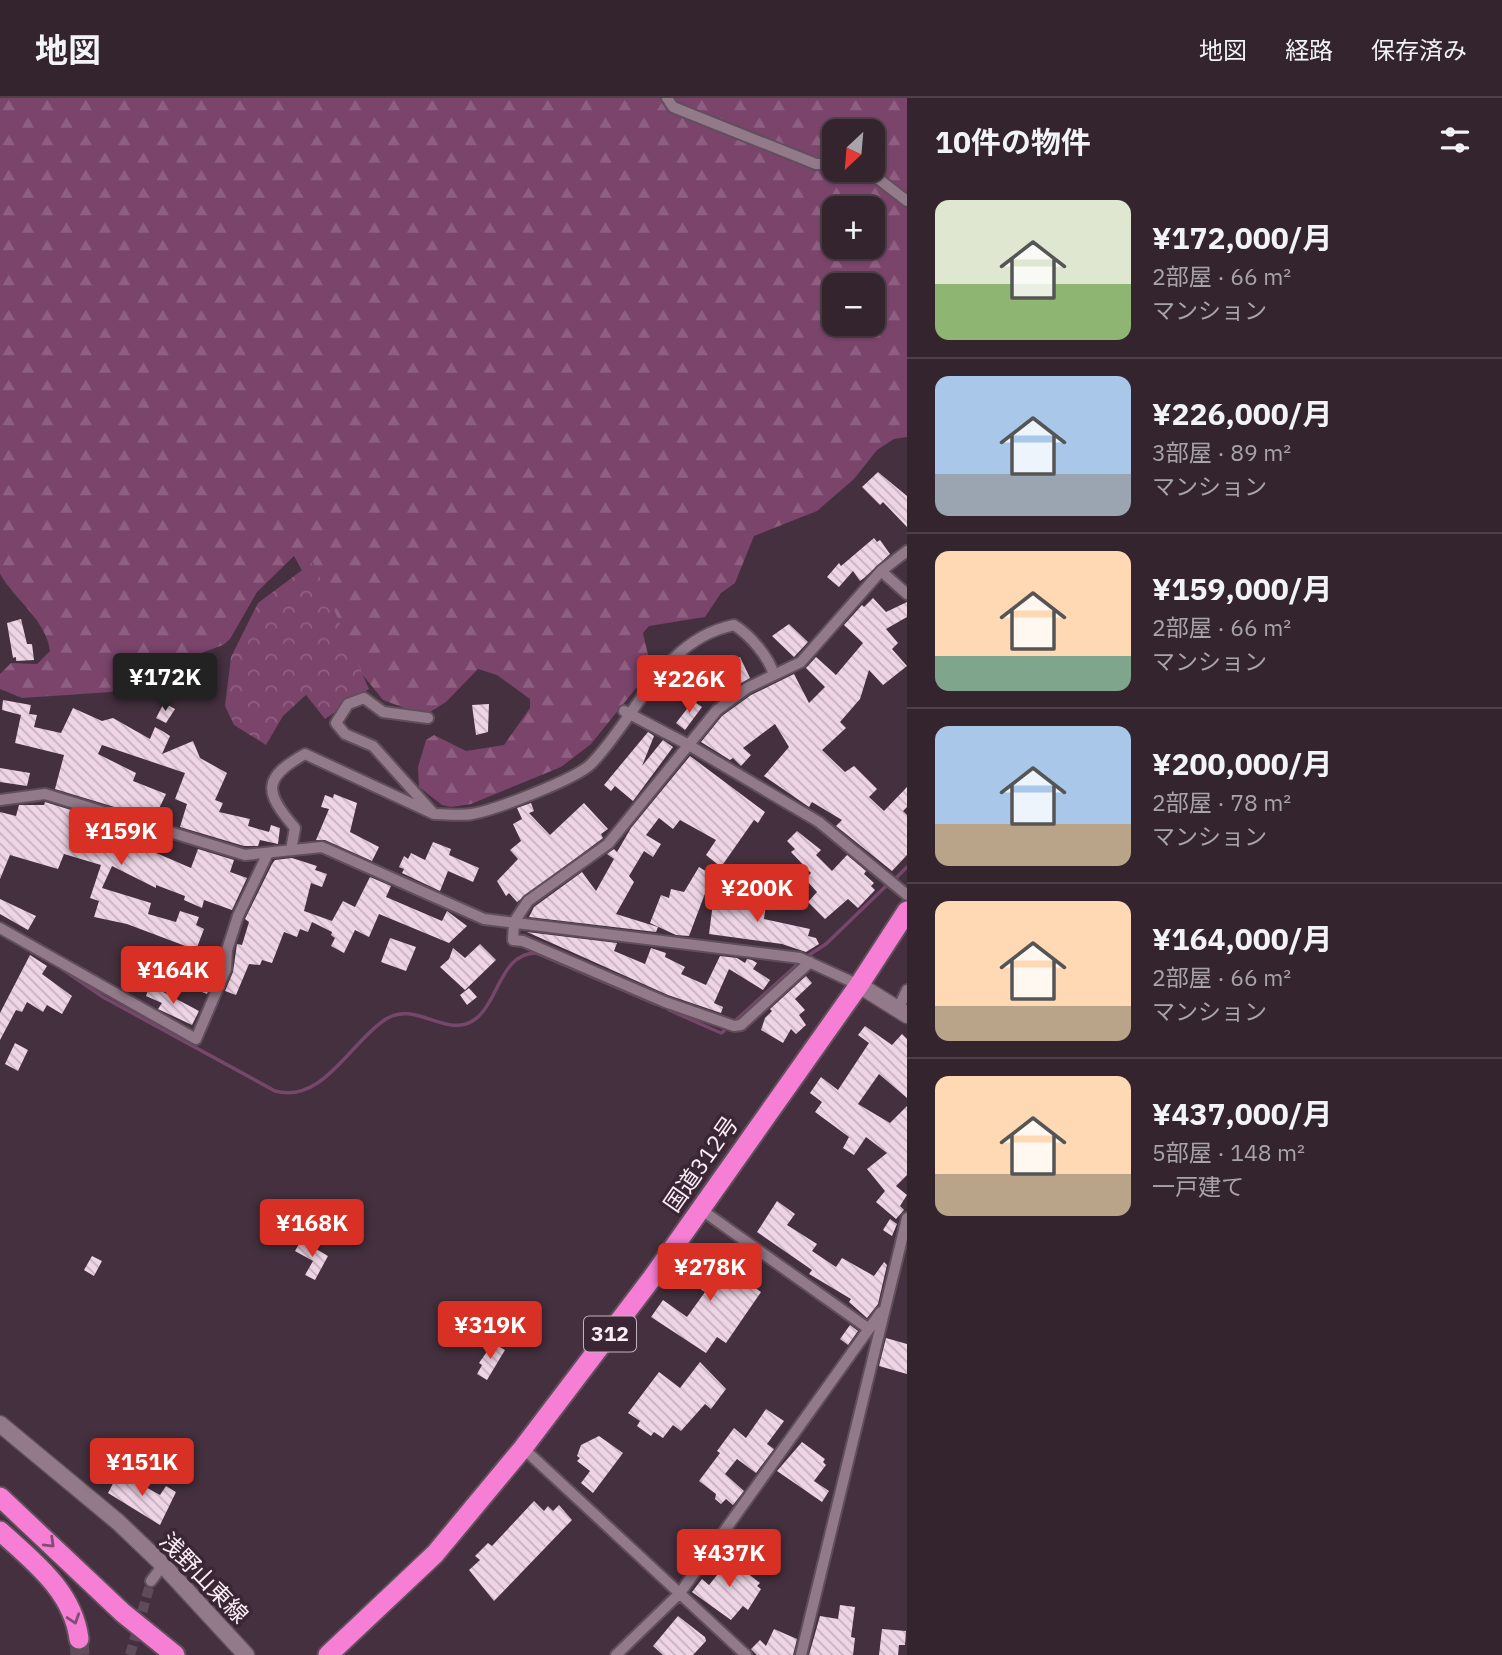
<!DOCTYPE html>
<html lang="ja">
<head>
<meta charset="utf-8">
<style>
  :root { --surface:#33242e; --page:#3b2c36; --text:#f1f3f6; --muted:#a9a4aa; --line:#4e414a; --accent:#d93025 }
  body { margin:0; font-family:"IBM Plex Sans","Noto Sans JP",sans-serif; background:var(--page); color:var(--text); height:100vh; display:flex; flex-direction:column; font-size:26px; white-space:nowrap }
  * { box-sizing:border-box; margin:0 }
  p { font-size:23px; color:var(--muted) }
  .icon { flex:none; width:38px; height:38px; fill:none; stroke:currentColor; stroke-width:2; stroke-linecap:round; stroke-linejoin:round }
  .map { position:relative; flex:1; overflow:hidden }
  .panel { display:flex; flex-direction:column; background:var(--surface); width:595px }
  .panel>* { flex:none }
  .needle { width:46px; rotate:206deg }
  .controls { position:absolute; left:822px; top:21px; display:grid; gap:14px }
  .controls a { display:grid; place-items:center; width:63px; height:63px; border-radius:14px; background:var(--surface); box-shadow:0 2px 5px #0004,0 0 0 2px var(--line); font-size:35px }
  .price { position:absolute; translate:-50% -60px; padding:0 16px; border-radius:7px; background:var(--accent); color:#fff; font-size:23px; line-height:46px; filter:drop-shadow(0 2px 4px #0008) }
  .price::after { content:''; position:absolute; left:50%; top:42px; width:21px; height:16px; margin-left:-10px; background:inherit; clip-path:polygon(0 0,100% 0,50% 100%) }
  .price.selected { background:#222; color:#fff }
  ul { padding:0; list-style:none }
  li { display:flex; align-items:center; gap:21px; height:175px; padding:0 28px }
  li+li { border-top:2px solid var(--line) }
  li span { display:grid; place-items:center; flex:none; width:196px; height:140px; border-radius:14px; color:#555 }
  li>.icon { margin-inline-start:auto }
  span .icon { width:84px; height:84px; fill:#fffc; stroke-width:1 }
  li b { font-size:30px }
  h2 { display:flex; justify-content:space-between; align-items:center; height:84px; padding:0 28px; font-size:30px }
  header { display:flex; align-items:center; gap:42px; box-sizing:border-box; height:98px; padding:0 35px; background:var(--surface); border-bottom:2px solid var(--line) }
  header strong { font-size:33px }
  nav { display:flex; gap:38px; margin-inline-start:auto; font-size:24px }
  main { display:flex; flex:1; min-height:0 }
  .map>svg:first-child { display:block }
  .forest { fill:url(#forest-firs); fill-rule:evenodd }
  .park { fill:url(#park-crowns) }
  .lines { fill:none; stroke-linecap:round; stroke-linejoin:round }
  .stream { stroke:#76476b; stroke-width:3.5 }
  .building { fill:url(#building-back-hatch) }
  .street-tunnel { stroke:#5f4c5a; stroke-width:10; stroke-dasharray:10 5; stroke-linecap:butt }
  .highway-tunnel { stroke:#5f4c5a; stroke-width:19; stroke-dasharray:19 10; stroke-linecap:butt }
  .street-casing { stroke:#604f5b; stroke-width:14 }
  .secondary-casing { stroke:#604f5b; stroke-width:19 }
  .highway-casing { stroke:#604f5b; stroke-width:23 }
  .street { stroke:#927a8a; stroke-width:10 }
  .secondary { stroke:#927a8a; stroke-width:16 }
  .highway { stroke:#f67fd5; stroke-width:19 }
  .oneway { stroke:#854a74 }
  .labels { text-anchor:middle; stroke-width:7; stroke-linejoin:round; paint-order:stroke }
  .shield { fill:#3a2634; stroke:#c1b1bc; stroke-width:2 }
  .shield-label { font-size:21px; font-weight:bold; fill:#fbedf6 }
  .street-label { font-size:23px; fill:#fbedf6; stroke:#3a2634 }
</style>
</head>
<body>
<header>
<strong>地図</strong>
<nav><a>地図</a><a>経路</a><a>保存済み</a></nav>
</header>
<main>
<div class="map">
<svg width="907" height="1557" viewBox="0 0 907 1557">
  <defs>
    <pattern id="forest-firs" width="22" height="20" patternUnits="userSpaceOnUse" patternTransform="scale(1.75)"><rect width="22" height="20" fill="#7b446b"/><path d="M5 1l3.5 6h-7zM16 11l3.5 6h-7z" fill="#8f5f81"/></pattern>
    <pattern id="park-crowns" width="20" height="18" patternUnits="userSpaceOnUse" patternTransform="scale(1.75)"><rect width="20" height="18" fill="#7b446b"/><path d="M2 6a3 3 0 1 1 6 0M12 15a3 3 0 1 1 6 0" fill="none" stroke="#8f5f81"/></pattern>
    <pattern id="building-back-hatch" width="6" height="6" patternUnits="userSpaceOnUse" patternTransform="scale(1.75)"><rect width="6" height="6" fill="#eed4e5"/><path d="M-1 5l2 2M0 0l6 6M5-1l2 2" fill="none" stroke="#c5b1be"/></pattern>
  </defs>
  <rect width="100%" height="100%" fill="#44303e"/>
  <path class="forest" d="M0 0H907V339L894 341 877 352 854 381 817 413 754 438 735 485 721 495 705 519 649 528 643 535 649 561 645 579 591 646 561 669 471 706 451 709 442 707 419 689 418 669 426 642 434 637 466 653 504 647 530 610V601L497 577 478 571 446 604 430 614 421 616 383 602 349 560 294 458 257 494 230 541 223 547 196 557 167 579 111 594 22 600 0 591V576L11 565 37 566 50 553C46 522 15 502 0 476ZM835 33H873V72H835ZM835 110H873V149H835ZM835 187H873V226H835Z"/>
  <path class="park" d="M313 464 369 591 325 621 306 597 283 618 266 647 234 627 225 608 231 559 258 505Z"/>
  <g class="lines">
    <path class="stream" d="M895 781 907 769
      M809 857 826 846 886 788
      M62 871 103 899 275 993C323 1006 350 944 386 921 415 902 447 941 474 922 499 905 500 855 536 855L655 906
      M669 912 721 935 724 933
      M736 922 800 864"/>
  </g>
  <path class="building" d="M878 374 907 398V429L883 404 880 407 862 389Z
    M874 440 877 444 880 442 890 456 864 480 860 483 853 473 839 489 827 479 839 465 841 468Z
    M873 500 886 514 907 504V519L886 531 898 545 892 551 907 568 883 587 869 572 860 601 840 624 846 630 822 652 845 674 854 668 877 691 869 699 884 713 907 689V709L903 713 907 717V757L892 773 836 728 842 722 812 704 809 709 764 678 789 649 775 626 743 650 751 657 741 668 733 660 730 662 701 644 722 618 751 597 794 576 809 605 825 589 806 570 816 559 836 577 863 545 844 527 862 507 864 509Z
    M21 521 27 546H32L34 562 16 563V559L13 560 7 525Z
    M789 526 808 544 794 559 772 538Z
    M740 559 750 580 722 596 716 585 711 587 704 575 715 565 718 570Z
    M3 602 31 607 29 616 37 617 34 629 61 635 73 610 102 623 113 620 150 641 155 629 164 634 170 638 162 656 193 643 200 660 227 675 215 702 223 705 219 714 250 721 248 728 269 734 271 727 280 730 278 746 260 742 258 748H244L180 729 187 706 175 701 185 675 102 647 98 656 136 675 133 683 166 696 154 721 55 691 64 657 15 645 21 617 2 612Z
    M693 603 702 609 685 632 676 625Z
    M164 605 175 611 166 625 156 620Z
    M489 606 488 634 476 637 472 607Z
    M648 634 654 638 642 668 663 642 673 649 633 703 615 688 611 693 604 687Z
    M690 658 765 714 758 725 754 722 721 769 706 757 716 742 680 722 673 731 659 720 646 737 661 746 653 759 644 753 629 778 634 784 616 816 658 829 656 834 529 819 534 809 582 774 596 793 614 761 607 756 614 751 617 754 631 730Z
    M0 670 30 675 27 688 0 684Z
    M334 696 357 705 350 734 379 749 372 763 325 742H316L329 711 321 709 325 697 333 700Z
    M45 704 84 716 81 726 100 732 104 722 125 729 124 732 151 742 147 751 191 770 198 751 234 762 230 774 247 780 232 812 204 802 202 810 184 802 185 798 156 787V790L112 768 102 790 151 805 148 816 176 824 180 813 199 819 196 827 204 831 196 852 127 826 94 819 99 803 90 800 101 767 64 756 58 771 10 757 0 781V714L16 718 19 707H44Z
    M531 705 534 713 529 715 550 737 584 705 608 731 601 736 603 740 517 804 509 795 506 798 497 783 518 761 510 752 521 743 513 726 522 721 517 710Z
    M797 733 821 752 816 757 832 773 847 757 866 773 864 776 874 785 871 788 875 792 858 810 848 801 825 821 808 804 817 794 805 781 811 775 791 754 795 751 787 743Z
    M433 744 451 751 449 757 479 770 473 784 448 773 440 793 402 775 404 771 399 769 404 758 408 761 411 755 425 762Z
    M292 760 317 768 315 772 327 776 322 789 311 785 304 813 332 823 343 803 355 809 370 779 391 788 386 799 442 823 447 813 467 828 449 845 379 816 369 839 355 832 344 855 331 848 335 840 331 837 332 834 312 824 308 834 300 831 297 839 284 834 272 865 262 862 260 867 249 866 236 897 225 893 233 874 237 846 242 847 249 824 245 821 272 766 275 762Z
    M699 769 712 777 689 838 676 837 650 825 661 797 669 800 671 791 684 794Z
    M744 782 758 792 756 805 766 806 764 821 810 831 808 838 816 840 819 846 806 854 782 846 709 836 713 805 740 807Z
    M0 801 36 818 28 832 0 816Z
    M527 834 617 845 614 853 645 866 651 850 666 855 665 859 685 869 681 876 706 887 720 858 737 860 745 865 747 861 752 862 757 865 753 871 770 882 763 892 729 871 714 905 723 909 721 915 668 897Z
    M390 840 416 849 406 873 381 864Z
    M480 846 496 862 465 892 440 869 449 861 453 850 465 860Z
    M30 857 47 868 42 876 72 898 62 916 47 907 43 914 27 904 22 914 16 912 0 942V915Z
    M167 863 182 872 176 884 159 878Z
    M806 878 812 885 795 901 805 912 799 917 806 927 796 936 791 931 783 945 761 932 765 920 772 913 770 911Z
    M201 881 211 886 207 896 197 892Z
    M150 887 199 913 192 927 158 911 162 905 146 898Z
    M469 890 477 899 467 907 460 897Z
    M865 928 892 947 902 936 907 941V1000L879 976 858 1006 890 1025 907 1008V1077L896 1088 907 1097 900 1108 904 1112 896 1121 876 1104 885 1093 867 1071 887 1055 866 1039 854 1057 843 1050 849 1039 815 1014 822 1004 810 995 821 979 838 992 869 945 858 937Z
    M15 945 28 952 18 973 5 966Z
    M777 1103 795 1116 787 1127 817 1146 812 1153 836 1169 842 1160 874 1178 884 1164 887 1167 878 1206 867 1220 849 1204 851 1201 809 1176 812 1172 757 1134Z
    M890 1121 897 1126 892 1138 883 1132Z
    M301 1142 328 1158 315 1182 305 1177 313 1163 295 1153Z
    M699 1150 761 1194 726 1245 717 1239 706 1255 651 1219 663 1202 687 1219 705 1194 680 1177Z
    M92 1158 102 1163 94 1178 84 1172Z
    M850 1227 858 1233 848 1247 840 1241Z
    M886 1240 907 1246V1276L879 1268Z
    M493 1245 505 1252 487 1282 477 1276 482 1267 479 1265Z
    M700 1264 726 1291 711 1311 705 1306 681 1333 673 1327 663 1340 654 1334 651 1338 637 1328 640 1323 628 1315 659 1274 680 1290Z
    M766 1311 784 1323 767 1346 774 1351 756 1375 737 1361 725 1376 744 1393 733 1407 726 1401 721 1406 715 1401 716 1396 699 1383 720 1355 717 1353 734 1330 746 1340Z
    M599 1338 623 1355 593 1395 581 1385 590 1373 577 1363 580 1360 577 1358 581 1347Z
    M802 1344 825 1361 823 1364 826 1367 814 1383 829 1393 822 1404 777 1373Z
    M119 1374 160 1397 166 1388 176 1394 160 1427 108 1395Z
    M534 1403 544 1413 548 1408 553 1413 559 1407 572 1422 494 1503 469 1472 480 1462 475 1458 488 1445 492 1448Z
    M720 1454 760 1485 757 1488 761 1491 748 1512 743 1508 731 1522 692 1494 702 1481 709 1487 722 1471 713 1463Z
    M840 1507 855 1509 851 1539 855 1540 853 1557H809L820 1518 838 1521Z
    M678 1518 705 1539 706 1543 693 1557H663L653 1548Z
    M774 1531 797 1541 793 1557H757L751 1551 760 1542 766 1548Z
    M882 1531 906 1533 905 1547H899L898 1557H879Z"/>
  <g class="lines">
    <path class="street-tunnel" d="M130 1557 151 1483"/>
    <path class="highway-tunnel" d="M79 1541 80 1557"/>
    <defs>
      <path id="street" d="M667 0 673 9 816 66H835
        M867 72 907 103
        M881 473 907 496
        M624 613 687 646 819 724 907 797
        M0 702 45 696 245 757 322 749 484 821 800 860 859 887
        M434 716C446 716 460 718 472 716 495 712 576 681 591 666 638 618 661 542 734 527 750 537 769 559 774 577
        M291 752 295 730C264 694 262 680 305 656L434 716 373 648 345 636 336 625 348 606 364 600 383 614 428 620
        M0 830 196 941 226 871 227 852 238 818 267 757
        M810 864 741 927 734 928 665 904 523 843 513 842 514 824 528 803 608 746 717 612 747 590 801 564 881 473 907 453
        M898 911 907 892
        M699 1110 869 1231
        M523 1350 746 1557
        M151 1483 163 1467
        M616 1557 680 1495 881 1214
        M801 1557 907 1120"/>
      <path id="secondary" d="M859 887 907 917
        M0 1326 118 1424 163 1467 246 1557"/>
      <path id="highway" d="M0 1399 123 1515 175 1557
        M0 1433C33 1463 73 1493 79 1541
        M328 1557 435 1456 523 1350 652 1180 859 887 907 813"/>
    </defs>
    <use href="#street" class="street-casing"/>
    <use href="#secondary" class="secondary-casing"/>
    <use href="#highway" class="highway-casing"/>
    <use href="#street" class="street"/>
    <use href="#secondary" class="secondary"/>
    <use href="#highway" class="highway"/>
  </g>
  <defs><path id="oneway-chevron" d="M-2-3.5L2.5 0L-2 3.5" fill="none" stroke-width="1.6" stroke-linecap="round" stroke-linejoin="round" transform="scale(1.75)"/></defs>
  <g class="oneway">
    <use href="#oneway-chevron" transform="translate(50 1445) rotate(44)"/>
    <use href="#oneway-chevron" transform="translate(74 1521) rotate(72)"/>
  </g>
  <g class="labels">
    <rect class="shield" x="584" y="1218.5" width="52" height="35" rx="5"/>
    <g class="shield-label">
      <text x="610" y="1243">312</text>
    </g>
    <g class="street-label">
      <text transform="translate(701 1066) rotate(-55)" y="8">国道312号</text>
      <text transform="translate(204 1480) rotate(46)" y="8">浅野山東線</text>
    </g>
  </g>
</svg>
<div class="controls">
<a><svg class="needle" viewBox="-14 -14 28 28"><path d="M0-13l5 13h-10z" fill="#e53935"/><path d="M0 13l5-13h-10z" fill="#a9a4aa"/></svg></a>
<a>+</a>
<a>−</a>
</div>
<b class="price selected" style="left:165px;top:615px">¥172K</b>
<b class="price" style="left:689px;top:617px">¥226K</b>
<b class="price" style="left:121px;top:769px">¥159K</b>
<b class="price" style="left:757px;top:826px">¥200K</b>
<b class="price" style="left:173px;top:908px">¥164K</b>
<b class="price" style="left:312px;top:1161px">¥168K</b>
<b class="price" style="left:710px;top:1205px">¥278K</b>
<b class="price" style="left:490px;top:1263px">¥319K</b>
<b class="price" style="left:142px;top:1400px">¥151K</b>
<b class="price" style="left:729px;top:1491px">¥437K</b>
</div>
<section class="panel">
<h2>10件の物件<svg class="icon" aria-label="filters" viewBox="0 0 24 24"><path d="M4 7h16M4 17h16"/><circle cx="9" cy="7" r="2"/><circle cx="15" cy="17" r="2"/></svg></h2>
<ul>
<li><span style="background:linear-gradient(#dfe7d0 60%,#8fb573 0)"><svg class="icon" aria-label="home" viewBox="0 0 24 24"><path d="M3 11l9-7 9 7M6 9v11h12V9"/></svg></span><div><b>¥172,000/月</b><p>2部屋 · 66 m²</p><p>マンション</p></div></li>
<li><span style="background:linear-gradient(#a9c7e8 70%,#9aa5b1 0)"><svg class="icon" aria-label="home" viewBox="0 0 24 24"><path d="M3 11l9-7 9 7M6 9v11h12V9"/></svg></span><div><b>¥226,000/月</b><p>3部屋 · 89 m²</p><p>マンション</p></div></li>
<li><span style="background:linear-gradient(#ffd9b3 75%,#7fa58c 0)"><svg class="icon" aria-label="home" viewBox="0 0 24 24"><path d="M3 11l9-7 9 7M6 9v11h12V9"/></svg></span><div><b>¥159,000/月</b><p>2部屋 · 66 m²</p><p>マンション</p></div></li>
<li><span style="background:linear-gradient(#a9c7e8 70%,#b9a48a 0)"><svg class="icon" aria-label="home" viewBox="0 0 24 24"><path d="M3 11l9-7 9 7M6 9v11h12V9"/></svg></span><div><b>¥200,000/月</b><p>2部屋 · 78 m²</p><p>マンション</p></div></li>
<li><span style="background:linear-gradient(#ffd9b3 75%,#b9a48a 0)"><svg class="icon" aria-label="home" viewBox="0 0 24 24"><path d="M3 11l9-7 9 7M6 9v11h12V9"/></svg></span><div><b>¥164,000/月</b><p>2部屋 · 66 m²</p><p>マンション</p></div></li>
<li><span style="background:linear-gradient(#ffd9b3 70%,#b9a48a 0)"><svg class="icon" aria-label="home" viewBox="0 0 24 24"><path d="M3 11l9-7 9 7M6 9v11h12V9"/></svg></span><div><b>¥437,000/月</b><p>5部屋 · 148 m²</p><p>一戸建て</p></div></li>
</ul>
</section>
</main>
</body>
</html>
